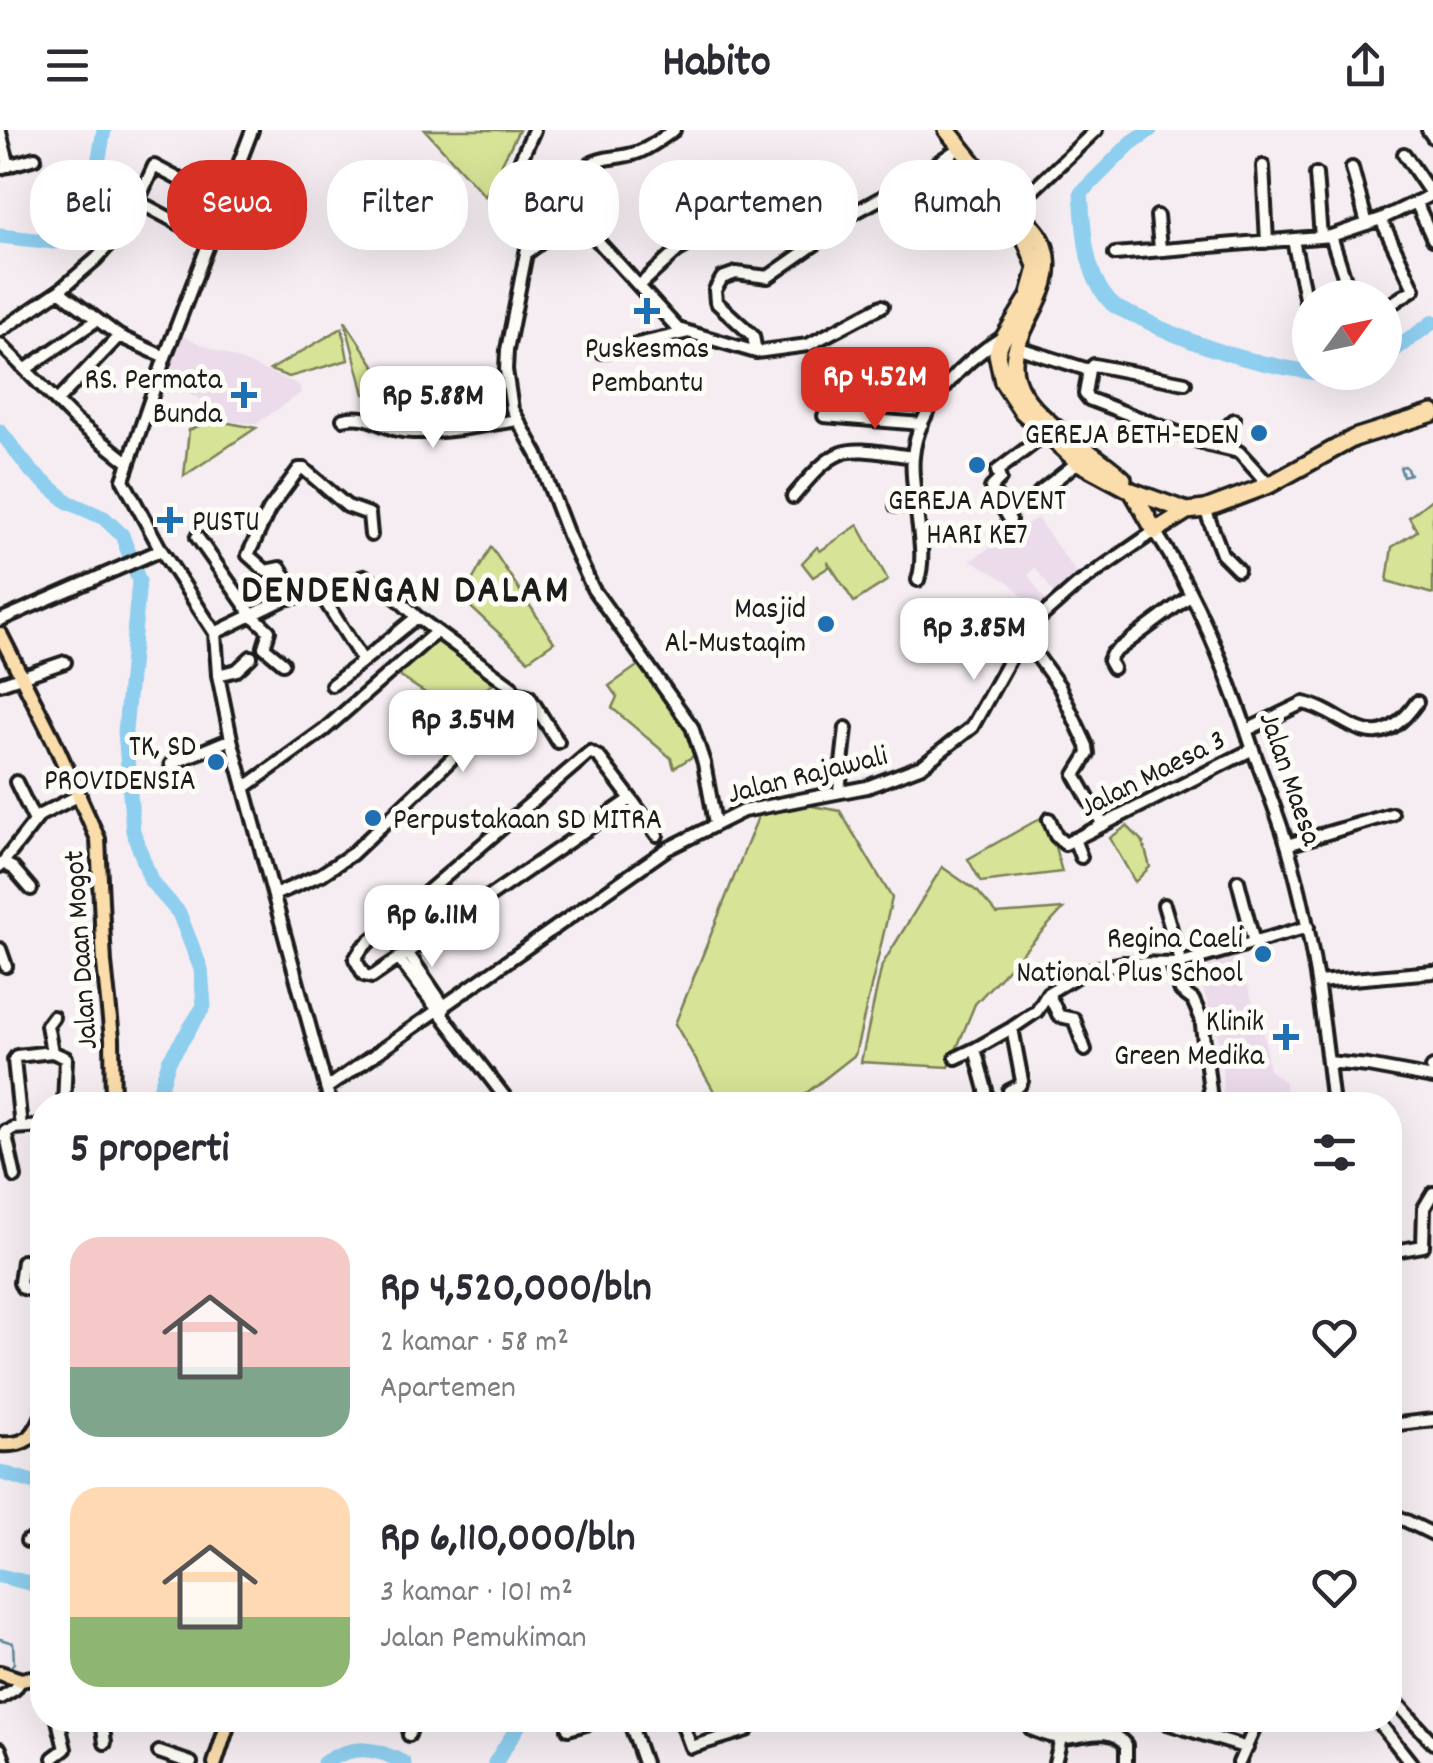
<!DOCTYPE html>
<html lang="id">
<head>
<meta charset="utf-8">
<style>
  :root { --surface:#fff; --page:#f2f2f3; --text:#2b2b33; --muted:#7c7c81; --accent:#d93025 }
  body { margin:0; font-family:Dekko,sans-serif; background:var(--page); color:var(--text); height:100vh; display:flex; flex-direction:column; font-size:38px; white-space:nowrap }
  * { box-sizing:border-box; margin:0 }
  p { font-size:32px; color:var(--muted) }
  .icon { flex:none; width:55px; height:55px; fill:none; stroke:currentColor; stroke-width:2; stroke-linecap:round; stroke-linejoin:round }
  .map { position:relative; flex:1; overflow:hidden }
  .drawer { position:absolute; left:30px; top:962px; width:1372px; height:640px; display:flex; flex-direction:column; background:var(--surface); border-radius:40px; box-shadow:0 10px 40px #0002 }
  .drawer>* { flex:none }
  .banner { position:absolute; left:30px; top:30px; width:1375px; height:90px; display:flex; gap:20px }
  .needle { width:65px; rotate:57deg }
  .fabs { position:absolute; left:1292px; top:150px; display:grid; gap:20px }
  .fabs a { display:grid; place-items:center; width:110px; height:110px; border-radius:50%; background:var(--surface); box-shadow:0 10px 40px #0002; font-size:50px }
  .price { position:absolute; translate:-50% -85px; padding:0 22px; border-radius:20px; background:#fff; color:#222; font-size:32px; line-height:65px; filter:drop-shadow(0 2px 5px #0008) }
  .price::after { content:''; position:absolute; left:50%; top:60px; width:30px; height:22px; margin-left:-15px; background:inherit; clip-path:polygon(0 0,100% 0,50% 100%) }
  .price.selected { background:var(--accent); color:#fff }
  ul { padding:0; list-style:none }
  li { display:flex; align-items:center; gap:30px; height:250px; padding:0 40px }
  li span { display:grid; place-items:center; flex:none; width:280px; height:200px; border-radius:30px; color:#555 }
  li>.icon { margin-inline-start:auto }
  span .icon { width:120px; height:120px; fill:#fffc; stroke-width:1 }
  li b { font-size:42px }
  h2 { display:flex; justify-content:space-between; align-items:center; height:120px; padding:0 40px; font-size:42px }
  .tag { padding:0 35px; border-radius:40px; background:var(--surface); box-shadow:0 10px 40px #0002; font-size:35px; line-height:90px }
  .tag.selected { background:var(--accent); color:#fff }
  header { display:flex; justify-content:space-between; align-items:center; height:130px; padding:0 40px; background:var(--surface); font-size:45px; font-weight:800 }
  .map>svg:first-child { display:block }
  .built { fill:#ebdbeb }
  .green { fill:#d7e396; stroke:#7a8059; stroke-width:2.5 }
  .lines { fill:none; stroke-linecap:round; stroke-linejoin:round }
  .stream { stroke:#60879b; stroke-width:2.5 }
  .river { stroke:#8eceef; stroke-width:15 }
  .minor-casing { stroke:#1c1c1c; stroke-width:18 }
  .major-casing { stroke:#1c1c1c; stroke-width:20 }
  .highway-casing { stroke:#1c1c1c; stroke-width:22 }
  .minor { stroke:#fdfcf7; stroke-width:10 }
  .major { stroke:#faddab; stroke-width:12 }
  .highway { stroke:#faddab; stroke-width:15 }
  .poi-dot { fill:#1f6fb2; stroke:#fdfcf7; stroke-width:4 }
  .labels { text-anchor:middle; stroke-width:10; stroke-linejoin:round; paint-order:stroke }
  .poi-label { font-size:30px; fill:#1c1c1c; stroke:#fdfcf7; text-anchor:end }
  .street-label { font-size:30px; fill:#1c1c1c; stroke:#fdfcf7 }
  .district-label { font-size:40px; font-weight:bold; letter-spacing:2.5px; fill:#1c1c1c; stroke:#fdfcf7 }
</style>
</head>
<body>
<header><svg class="icon" aria-label="menu" viewBox="0 0 24 24"><path d="M4 6h16M4 12h16M4 18h16"/></svg>Habito<svg class="icon" aria-label="share" viewBox="0 0 24 24"><path d="M12 15V3M7 8l5-5 5 5M5 13v7h14v-7"/></svg></header>
<div class="map">
<svg width="1433" height="1633" viewBox="0 0 1433 1633">
  <rect width="100%" height="100%" fill="#f5edf2"/>
  <filter id="ink" filterUnits="userSpaceOnUse"><feTurbulence type="fractalNoise" baseFrequency=".01" numOctaves="2"/><feDisplacementMap in="SourceGraphic" scale="20" xChannelSelector="R" yChannelSelector="G"/><feConvolveMatrix kernelMatrix="1 2 1 2 8 2 1 2 1" color-interpolation-filters="sRGB"/></filter>
  <g filter="url(#ink)">
    <path class="built" d="M182 206 299 255 301 263 256 294 220 290 205 283 208 273 164 253Z
      M1037 388 1080 448 1057 468 1035 437 1028 445 1048 474 1038 483 1010 453 971 430Z
      M1236 823 1264 904 1269 940 1285 952 1286 975H1224L1221 917 1196 836Z"/>
    <path class="green" d="M425 0H519L485 66Z
      M345 191 399 273 364 264Z
      M342 198 348 230 289 247 270 240Z
      M212 290 256 298 184 346 189 300Z
      M1433 368V464L1387 451 1392 417 1417 401 1409 387Z
      M858 395 888 450 854 472 827 431 829 437 813 447 802 433 817 417 820 421Z
      M491 417 554 512 528 530 462 469Z
      M437 507 498 551 452 580 396 544Z
      M640 534 645 535 691 598 700 622 674 638 671 628 612 578 617 567 609 556Z
      M784 671 840 681 892 768 855 925 791 975H722L675 894 758 687Z
      M1046 685 1062 742 981 752 968 729Z
      M1127 696 1143 712 1150 737 1135 752 1110 708Z
      M942 737 978 762 997 784 1063 779 975 874 949 937 861 932 882 835Z"/>
    <g class="lines">
      <path class="stream" d="M1405 336 1410 344 1403 346 1400 337Z
        M0 1509 13 1513 14 1533 8 1540"/>
      <path class="river" d="M1150 0 1131 13 1081 63C1084 100 1084 146 1112 174 1119 180 1131 184 1140 188 1194 216 1250 233 1310 242
        M0 106 54 112 88 88 104 0
        M1385 224 1396 219 1433 192
        M1311 242 1329 245 1336 242
        M0 301 31 341 68 372 104 388 122 405 139 451 125 601 133 701 151 751 179 783 201 839 204 876 169 931 155 975
        M0 1342 42 1355
        M0 1446 42 1456
        M324 1633C353 1614 375 1617 404 1633
        M495 1633 522 1590"/>
      <defs>
        <path id="minor" d="M252 0 165 227 123 350 161 420 215 503 218 545 231 609 331 975
          M534 0 521 29 529 108 507 220 506 240 512 279 537 324 568 405 593 459 692 597 704 633 715 693
          M1428 0 1433 7
          M0 2 9 36
          M1404 24 1432 65
          M1263 36 1267 112
          M0 38 35 28
          M1352 38 1367 94
          M1316 44 1321 107
          M903 56 931 100
          M573 58C589 20 608 33 639 22 651 17 663 8 674 0
          M137 71 210 110
          M1416 72 1433 109
          M1013 79 1096 0
          M1157 86 1160 119
          M1381 89 1414 159 1385 178
          M1331 106 1351 168
          M1293 110 1310 191
          M528 122 564 95 570 94 596 109 678 199 756 222 753 206 716 172 715 160 722 148 736 143 768 147 825 107 848 86 905 55 961 17
          M1115 124 1331 106 1381 89 1433 64
          M640 155 678 120 731 91 761 68
          M59 161 96 129 127 95 154 36 224 73
          M0 201 59 161 119 206 165 227
          M0 214 76 291 128 332
          M1016 217 1089 240
          M602 222 685 203
          M756 222 808 215 882 176
          M26 239 97 190
          M1185 253 1094 235 1089 240 1085 264 1089 269 1209 315 1239 322 1269 355
          M57 271 119 206
          M824 286 922 294
          M343 289C373 282 384 302 413 302 447 303 484 295 518 290
          M1234 290 1228 296 1234 321
          M1040 362 1078 332
          M793 367C840 311 842 317 913 327
          M896 376 916 375
          M1205 379 1222 424 1238 440
          M1010 390 991 358 1000 349 997 341 1046 304
          M197 407 252 485 269 501 264 517 283 533
          M918 450C925 428 919 403 917 381 915 363 911 344 913 327 917 277 963 231 1003 207
          M292 467 290 453 280 438 266 441 248 425 269 380 299 339H304L347 376 369 384 371 405
          M325 472 364 446 397 468 417 487
          M0 490 161 420
          M215 503 285 469 316 463 322 466 363 531 417 487 511 556 515 563 505 578 352 724 322 744 274 765
          M1022 505 1059 556 1087 616 1088 624 1075 645 1103 695
          M1113 538 1109 531 1112 524 1191 465
          M218 545 237 540 251 527
          M0 554 65 532
          M332 555 363 531
          M515 563 529 566 558 612
          M1247 600 1303 573C1346 581 1373 635 1417 572
          M590 622 599 627 631 669 372 847 364 845 355 829 362 818Z
          M175 651 171 634 231 609
          M16 652 35 691
          M244 658 324 600 436 502
          M839 661 846 598
          M631 669 657 705
          M1049 689 1056 706 1065 714 1253 619
          M1074 709 1081 727
          M1287 715 1392 684
          M3 733 13 738 31 759
          M0 736 40 685 80 665
          M1238 751 1254 813
          M1164 775 1181 833
          M0 819 6 836
          M407 822 444 876 443 882
          M398 828 511 975
          M1171 835 1181 861 1193 870 1201 888 1211 969 1205 975
          M1318 852 1433 842
          M1048 863 1059 886 1074 889 1085 920
          M52 922 47 895 53 887
          M956 928 975 919
          M1328 932 1368 936 1433 948
          M1432 938 1433 937
          M327 958 667 719 743 681 867 657 922 636 972 597 1026 500 1077 455 1155 401C1198 467 1227 542 1252 617 1264 651 1278 684 1288 718 1313 803 1323 888 1333 975
          M986 975V960L975 919 1012 898
          M1009 975V961L1019 956 1022 951 1012 898 1037 881 1048 863 1085 841 1123 833 1178 834 1308 797
          M21 997 14 930 17 926 52 922 66 928 64 975
          M5 1001 15 1047
          M1 1006 13 998 42 996
          M1390 1122 1423 1116 1424 1078 1433 1063
          M23 1131 20 1153 23 1158 42 1162
          M1390 1295 1433 1290
          M1390 1383 1433 1404
          M27 1411H42
          M1390 1565 1433 1613
          M0 1568 15 1559 21 1550
          M102 1590 105 1613
          M629 1590 644 1633
          M681 1590 691 1617 747 1600
          M1157 1590 1247 1618
          M1377 1590 1411 1633
          M568 1599 600 1590
          M1031 1599C1041 1603 1052 1608 1063 1608 1086 1607 1109 1594 1126 1615V1633
          M409 1605 414 1590
          M1207 1605 1213 1590
          M0 1619 5 1633
          M159 1622 191 1633
          M53 1628 65 1619 58 1590
          M1055 1633 1061 1608
          M1239 1633 1258 1590"/>
        <path id="major" d="M0 504 53 609 98 709 104 833 112 908 113 975
          M0 1314C23 1316 33 1309 42 1288
          M0 1543 21 1550 42 1546
          M215 1633 229 1590"/>
        <path id="highway" d="M947 0C968 26 989 54 1012 77 1024 90 1040 101 1045 118 1062 171 989 212 1023 264 1047 300 1092 320 1123 349
          M1013 79 1037 138 1029 167 1000 214 997 224 1003 252 1022 281 1078 332 1132 361 1187 381 1205 379 1269 355 1354 308 1433 283
          M1132 361 1155 401 1187 381"/>
      </defs>
      <use href="#minor" class="minor-casing"/>
      <use href="#major" class="major-casing"/>
      <use href="#highway" class="highway-casing"/>
      <use href="#minor" class="minor"/>
      <use href="#major" class="major"/>
      <use href="#highway" class="highway"/>
    </g>
  </g>
  <g class="poi-dot">
    <path d="M642 166h10v10h10v10h-10v10h-10v-10h-10v-10h10z"/>
    <path d="M239 250h10v10h10v10h-10v10h-10v-10h-10v-10h10z"/>
    <circle cx="1259" cy="303" r="10"/>
    <circle cx="977" cy="335" r="10"/>
    <path d="M165 375h10v10h10v10h-10v10h-10v-10h-10v-10h10z"/>
    <circle cx="826" cy="494" r="10"/>
    <circle cx="216" cy="632" r="10"/>
    <circle cx="373" cy="688" r="10"/>
    <circle cx="1263" cy="824" r="10"/>
    <path d="M1281 892h10v10h10v10h-10v10h-10v-10h-10v-10h10z"/>
  </g>
  <g class="labels">
    <g class="poi-label">
      <text x="647" y="227" text-anchor="middle">Puskesmas<tspan x="647" dy="34">Pembantu</tspan></text>
      <text x="222" y="258">RS. Permata<tspan x="222" dy="34">Bunda</tspan></text>
      <text x="1239" y="313">GEREJA BETH-EDEN</text>
      <text x="977" y="379" text-anchor="middle">GEREJA ADVENT<tspan x="977" dy="34">HARI KE7</tspan></text>
      <text x="192" y="400" text-anchor="start">PUSTU</text>
      <text x="806" y="487">Masjid<tspan x="806" dy="34">Al-Mustaqim</tspan></text>
      <text x="196" y="625">TK, SD<tspan x="196" dy="34">PROVIDENSIA</tspan></text>
      <text x="393" y="698" text-anchor="start">Perpustakaan SD MITRA</text>
      <text x="1243" y="817">Regina Caeli<tspan x="1243" dy="34">National Plus School</tspan></text>
      <text x="1264" y="900">Klinik<tspan x="1264" dy="34">Green Medika</tspan></text>
    </g>
    <g class="street-label">
      <text transform="translate(1152 642) rotate(-27)" y="10">Jalan Maesa 3</text>
      <text transform="translate(807 643) rotate(-14)" y="10">Jalan Rajawali</text>
      <text transform="translate(1292 648) rotate(71)" y="10">Jalan Maesa</text>
      <text transform="translate(79 820) rotate(-94)" y="10">Jalan Daan Mogot</text>
    </g>
    <g class="district-label">
      <text x="406" y="471">DENDENGAN DALAM</text>
    </g>
  </g>
</svg>
<div class="fabs">
<a><svg class="needle" viewBox="-14 -14 28 28"><path d="M0-13l5 13h-10z" fill="#e53935"/><path d="M0 13l5-13h-10z" fill="#7c7c81"/></svg></a>
</div>
<b class="price selected" style="left:875px;top:302px">Rp 4.52M</b>
<b class="price" style="left:433px;top:321px">Rp 5.88M</b>
<b class="price" style="left:974px;top:553px">Rp 3.85M</b>
<b class="price" style="left:463px;top:645px">Rp 3.54M</b>
<b class="price" style="left:432px;top:840px">Rp 6.11M</b>
<div class="banner">
<a class="tag">Beli</a>
<a class="tag selected">Sewa</a>
<a class="tag">Filter</a>
<a class="tag">Baru</a>
<a class="tag">Apartemen</a>
<a class="tag">Rumah</a>
</div>
<section class="drawer">
<h2>5 properti<svg class="icon" aria-label="filters" viewBox="0 0 24 24"><path d="M4 7h16M4 17h16"/><circle cx="9" cy="7" r="2"/><circle cx="15" cy="17" r="2"/></svg></h2>
<ul>
<li><span style="background:linear-gradient(#f6c9c9 65%,#7fa58c 0)"><svg class="icon" aria-label="home" viewBox="0 0 24 24"><path d="M3 11l9-7 9 7M6 9v11h12V9"/></svg></span><div><b>Rp 4,520,000/bln</b><p>2 kamar · 58 m²</p><p>Apartemen</p></div><svg class="icon" aria-label="heart" viewBox="0 0 24 24"><path d="M12 20l-8-8c-3-5 5-10 8-4 3-6 11-1 8 4z"/></svg></li>
<li><span style="background:linear-gradient(#ffd9b3 65%,#8fb573 0)"><svg class="icon" aria-label="home" viewBox="0 0 24 24"><path d="M3 11l9-7 9 7M6 9v11h12V9"/></svg></span><div><b>Rp 6,110,000/bln</b><p>3 kamar · 101 m²</p><p>Jalan Pemukiman</p></div><svg class="icon" aria-label="heart" viewBox="0 0 24 24"><path d="M12 20l-8-8c-3-5 5-10 8-4 3-6 11-1 8 4z"/></svg></li>
</ul>
</section>
</div>
</body>
</html>
